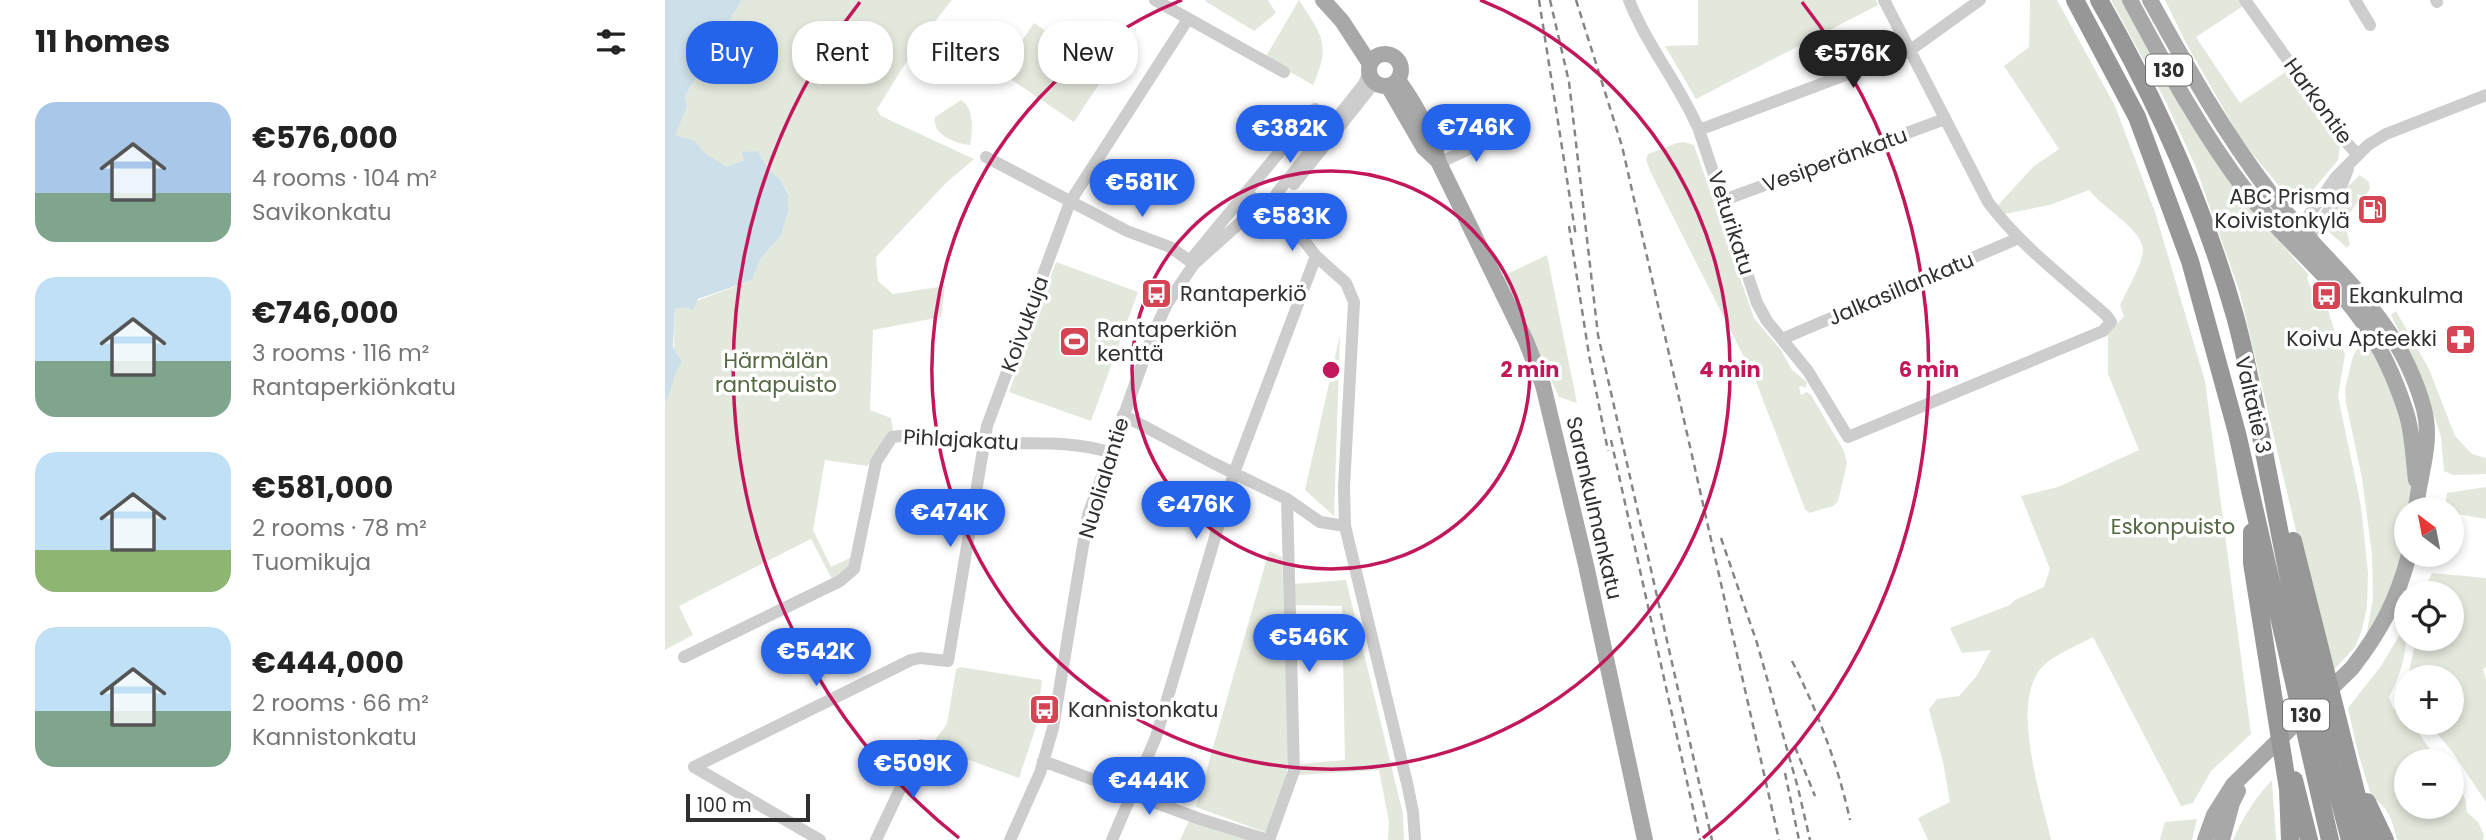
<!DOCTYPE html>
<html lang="en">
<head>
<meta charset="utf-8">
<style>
  :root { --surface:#fff; --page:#f6f6f6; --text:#222; --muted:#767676; --accent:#2563eb }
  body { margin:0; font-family:Poppins,sans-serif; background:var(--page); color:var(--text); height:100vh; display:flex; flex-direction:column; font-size:26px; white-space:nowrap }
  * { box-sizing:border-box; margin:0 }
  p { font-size:23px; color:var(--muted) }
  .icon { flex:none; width:38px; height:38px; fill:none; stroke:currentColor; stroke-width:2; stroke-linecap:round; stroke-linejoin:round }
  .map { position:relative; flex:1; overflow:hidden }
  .details { display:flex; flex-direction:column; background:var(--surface); width:665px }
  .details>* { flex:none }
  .banner { position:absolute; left:21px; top:21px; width:665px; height:63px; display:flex; gap:14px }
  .needle { width:46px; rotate:328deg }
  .tools { position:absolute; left:1729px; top:497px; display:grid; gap:14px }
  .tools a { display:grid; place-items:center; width:70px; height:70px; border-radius:50%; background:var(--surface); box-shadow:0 4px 10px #0003; font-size:35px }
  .scale { position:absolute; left:21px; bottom:18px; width:124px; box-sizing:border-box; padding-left:7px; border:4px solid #303030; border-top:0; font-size:19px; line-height:24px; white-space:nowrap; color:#303030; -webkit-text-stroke:5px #fff; paint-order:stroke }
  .price { position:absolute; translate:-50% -60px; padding:0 16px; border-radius:24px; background:var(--accent); color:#fff; font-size:23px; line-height:46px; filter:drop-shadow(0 2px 4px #0008) }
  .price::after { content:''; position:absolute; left:50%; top:42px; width:21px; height:16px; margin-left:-10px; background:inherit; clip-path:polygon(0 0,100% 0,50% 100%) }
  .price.current { background:#222; color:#fff }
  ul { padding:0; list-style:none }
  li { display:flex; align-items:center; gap:21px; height:175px; padding:0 35px }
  li span { display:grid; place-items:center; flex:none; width:196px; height:140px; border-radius:21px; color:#555 }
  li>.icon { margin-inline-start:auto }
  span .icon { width:84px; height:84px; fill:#fffc; stroke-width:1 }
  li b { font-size:30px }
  h2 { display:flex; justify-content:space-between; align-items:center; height:84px; padding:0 35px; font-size:30px }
  .chip { padding:0 24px; border-radius:28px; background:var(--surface); box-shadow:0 4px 10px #0003; font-size:24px; line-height:63px }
  .chip.current { background:var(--accent); color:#fff }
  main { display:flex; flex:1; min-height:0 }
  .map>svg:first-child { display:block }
  .green { fill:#e3e8dc }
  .water { fill:#cddfe9 }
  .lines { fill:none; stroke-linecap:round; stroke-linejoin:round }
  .minor { stroke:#cdcdcd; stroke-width:12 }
  .major { stroke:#a8a8a8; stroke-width:16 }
  .highway { stroke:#979797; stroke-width:18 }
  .rail { stroke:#858585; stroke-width:2.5; stroke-dasharray:7 5; stroke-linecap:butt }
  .ring { fill:none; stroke:#c2185b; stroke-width:3.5 }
  .labels { text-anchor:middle; stroke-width:7; stroke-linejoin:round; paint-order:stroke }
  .shield { fill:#fff; stroke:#6e6e6e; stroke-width:2 }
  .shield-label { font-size:19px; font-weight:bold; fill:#303030 }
  .street-label { font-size:21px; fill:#303030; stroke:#fff }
  .poi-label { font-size:21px; fill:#303030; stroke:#fff; text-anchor:start }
  .park-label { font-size:21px; fill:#546841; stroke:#fff }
  .centre { fill:#c2185b; stroke:#fff; stroke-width:3.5 }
  .ring-label { font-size:21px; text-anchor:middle; font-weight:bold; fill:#c2185b; stroke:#fff; stroke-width:7; stroke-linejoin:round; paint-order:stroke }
</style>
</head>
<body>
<main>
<section class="details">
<h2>11 homes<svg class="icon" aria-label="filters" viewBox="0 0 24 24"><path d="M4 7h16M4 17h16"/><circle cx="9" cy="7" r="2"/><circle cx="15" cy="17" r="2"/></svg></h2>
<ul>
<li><span style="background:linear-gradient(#a9c7e8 65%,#7fa58c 0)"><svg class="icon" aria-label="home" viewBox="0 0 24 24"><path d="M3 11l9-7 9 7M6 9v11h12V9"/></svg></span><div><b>€576,000</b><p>4 rooms · 104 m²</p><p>Savikonkatu</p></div></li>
<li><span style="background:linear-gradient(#bfe0f5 60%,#7fa58c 0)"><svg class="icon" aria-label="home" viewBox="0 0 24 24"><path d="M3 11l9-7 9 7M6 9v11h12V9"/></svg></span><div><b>€746,000</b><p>3 rooms · 116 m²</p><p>Rantaperkiönkatu</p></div></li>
<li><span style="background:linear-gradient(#bfe0f5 70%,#8fb573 0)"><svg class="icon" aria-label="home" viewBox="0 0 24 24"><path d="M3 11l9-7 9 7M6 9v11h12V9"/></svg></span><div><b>€581,000</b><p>2 rooms · 78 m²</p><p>Tuomikuja</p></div></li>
<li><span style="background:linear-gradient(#bfe0f5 60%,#7fa58c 0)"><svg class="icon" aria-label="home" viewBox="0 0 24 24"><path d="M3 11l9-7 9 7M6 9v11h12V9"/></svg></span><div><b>€444,000</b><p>2 rooms · 66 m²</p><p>Kannistonkatu</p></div></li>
</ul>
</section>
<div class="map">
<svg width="1821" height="840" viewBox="0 0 1821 840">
  <rect width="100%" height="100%" fill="#fff"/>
  <path class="green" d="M77 0H287L255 40 212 109 216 116 309 159 282 182 211 257 213 281 228 294 280 286 276 317 208 330 205 410 226 418 230 442 202 466 160 460 148 530 166 567 189 556 180 572 167 579 146 539 14 606 28 635 0 650V403C12 380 8 336 10 309L87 280 96 258 116 236 123 212V193L116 180 103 169 93 151 76 153 79 160 62 167 40 153 29 140 9 135 22 107 20 96Z
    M542 0H603L611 13 589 31 540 1Z
    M634 0C656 35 667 43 648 85L600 58Z
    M1033 0H1211L1213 5 1031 99 1000 46 1033 45Z
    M1365 0H1392L1450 106 1490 212 1540 381 1586 734 1546 771 1528 803 1516 806 1428 637C1412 646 1390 654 1377 667 1344 703 1377 798 1386 840H1263L1253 818 1285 802 1278 762 1264 709 1272 699 1294 696 1311 677 1326 650 1297 653 1285 628 1345 605 1350 600 1379 587 1385 569 1356 496 1393 487 1474 450 1443 374V334L1459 316 1455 305C1461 292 1478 263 1478 250 1478 230 1437 207 1424 190L1385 205 1339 214 1333 205 1369 166 1394 149 1339 66 1364 47Z
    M1446 0H1457L1476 35 1590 214 1644 275 1642 278 1645 286 1660 301 1669 329 1680 354 1673 396 1696 506 1703 573 1702 607 1697 630 1690 647 1669 670 1633 539 1575 293 1530 165 1499 98Z
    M1500 0H1574L1578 6 1531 37 1575 103 1625 69 1672 136 1675 146 1673 160 1637 203 1627 202 1577 141 1521 43Z
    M369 23 442 72 409 122 335 72Z
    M296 100C309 107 308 131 305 145 290 143 267 135 270 117Z
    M1019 142 1029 145 1089 318 1116 350 1127 370 1142 382 1141 388 1136 386 1134 388 1136 395 1142 392 1146 395 1179 451 1182 463 1173 501 1168 506 1144 513 1140 509 1090 379 985 171 981 159 983 154 1012 143Z
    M1695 175 1704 182 1705 189 1699 198 1693 194 1692 196 1696 199C1680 217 1678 220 1685 244L1682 248 1660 228 1682 187Z
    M882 255 912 403 894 397 838 276Z
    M391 262 473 292 426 421 344 392Z
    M1731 311 1764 369 1790 436 1807 454 1821 458V474L1788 475 1779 471 1776 437 1756 376 1726 315Z
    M675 335 669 516 640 490Z
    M1700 335C1710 355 1723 376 1731 397 1744 432 1749 473 1745 509H1741V543L1730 584 1701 637 1708 599 1707 555 1697 478 1681 403 1680 389 1688 356Z
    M1821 487V519L1787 513V509H1780L1782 493Z
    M604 551 617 557 624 756 621 777 602 833 531 807Z
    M1767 573 1821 578V667L1818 669 1821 680V802L1786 750 1763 723H1787V677H1743L1751 639H1787V593H1758Z
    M681 580 738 814 739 840H723L724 822 714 770 634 775 635 764 680 760 677 606 629 605 628 584Z
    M1740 626C1744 650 1735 677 1724 697L1728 708C1746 718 1760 743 1773 761H1741V807H1787V780L1800 798 1802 812 1813 822 1819 835 1818 840H1732C1728 823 1723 805 1707 798L1693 753 1683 708 1716 666Z
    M295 667 377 680 371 727 354 778 274 749 267 744 282 724 291 669Z
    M1607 780 1611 840H1568C1578 817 1590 798 1607 780Z
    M1532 819 1527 840H1495L1500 822Z
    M524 821 588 840H515Z"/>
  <path class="water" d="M0 0H77L20 96 22 107 10 135 29 140 40 153 62 167 79 160 76 152 93 151 103 169 116 180 123 194V212L116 236 96 258 87 280 33 299 28 310 19 307 10 309 8 347 17 362C7 375 8 389 0 403Z"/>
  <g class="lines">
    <path class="minor" d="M490 0 619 72
      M964 0C982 46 1015 85 1034 130L1092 303 1102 321 1143 371 1183 437 1438 331 1446 322 1441 315C1400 279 1355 245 1323 202L1219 0
      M1580 0 1681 142 1693 155
      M1690 0 1705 25
      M1771 0 1772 2
      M1034 130 1244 51 1315 0
      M321 157 462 231 505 247 529 264
      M774 163 833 135
      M629 184 710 82
      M581 192 640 242 651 256 681 283 689 302 679 487 680 526 742 783 748 812 750 840
      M1059 200 1280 119
      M1631 233 1671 177 1703 145 1721 134 1821 95
      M1637 240C1656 233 1676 188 1683 169
      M528 257 650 109
      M1117 339 1354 238
      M458 415 548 463 622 499 655 522 680 526
      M19 657 175 581 189 569 211 462 227 437C255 433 276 440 303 442 350 446 399 438 444 452
      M378 761 535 819 603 840
      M29 767 246 660 255 658 283 661 322 426 405 202 523 19
      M29 767 155 840
      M211 840 256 745
      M345 840 375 773 388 728 423 515 488 334 502 304 529 264 577 221 598 216 606 206 612 193 699 84 704 71
      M447 840 491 737 569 473 651 256
      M604 840 629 771 622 499"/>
    <path class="major" d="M658 0 677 21 705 64
      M1465 0C1501 67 1537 134 1584 195 1619 239 1664 275 1697 321 1716 347 1731 381 1741 412 1748 433 1748 458 1751 480
      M1485 0C1522 67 1559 133 1606 194 1663 268 1733 313 1759 409 1768 444 1754 475 1751 509
      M704 70a16 16 0 1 1 32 0a16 16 0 1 1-32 0Z
      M733 80C752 106 766 133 774 163L861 341 878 385 921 565 980 840
      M723 86 759 148 773 161
      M1540 840 1549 815 1568 785 1687 668C1716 631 1732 600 1744 555
      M1557 840 1567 803 1573 791"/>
    <path class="highway" d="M1410 0 1472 117 1525 261 1572 433 1665 840
      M1434 0C1492 101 1538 204 1570 316 1586 374 1595 434 1607 493 1629 609 1654 726 1685 840
      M1587 532V563L1623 789 1625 840
      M1628 541 1703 840
      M1629 780 1644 840
      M1702 802 1720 840"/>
    <path class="rail" d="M874 0 911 237
      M885 0 904 82 933 335 1047 840
      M911 0 957 146 1114 840
      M904 226 924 355 943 451
      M946 440 1035 840
      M1056 538 1092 643 1133 788 1145 840
      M1127 661C1153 712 1173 765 1185 820
      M1130 747 1150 796
      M1120 773 1134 840"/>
  </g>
  <g class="ring">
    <circle cx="666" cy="370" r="199"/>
    <path d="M815 0A399 399 0 1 1 517 0"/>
    <path d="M294 838A598 598 0 0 1 195 2M1137 2A598 598 0 0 1 1038 838"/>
  </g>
  <defs>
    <symbol id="fuel-square" viewBox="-11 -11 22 22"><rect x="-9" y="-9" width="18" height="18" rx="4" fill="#d64352" stroke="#fff"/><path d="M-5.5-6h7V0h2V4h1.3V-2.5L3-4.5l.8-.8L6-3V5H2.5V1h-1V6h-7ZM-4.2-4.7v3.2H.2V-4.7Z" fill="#fff"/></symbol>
    <symbol id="bus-square" viewBox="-11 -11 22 22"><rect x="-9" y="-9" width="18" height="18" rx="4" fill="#d64352" stroke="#fff"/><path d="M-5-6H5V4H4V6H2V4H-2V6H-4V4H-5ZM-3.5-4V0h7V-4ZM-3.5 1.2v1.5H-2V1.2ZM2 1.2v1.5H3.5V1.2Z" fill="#fff"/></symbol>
    <symbol id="pharmacy-square" viewBox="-11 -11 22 22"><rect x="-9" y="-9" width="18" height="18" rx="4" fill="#d64352" stroke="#fff"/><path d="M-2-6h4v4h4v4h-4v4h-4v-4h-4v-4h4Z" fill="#fff"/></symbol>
    <symbol id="stadium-square" viewBox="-11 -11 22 22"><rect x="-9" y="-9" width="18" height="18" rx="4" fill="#d64352" stroke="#fff"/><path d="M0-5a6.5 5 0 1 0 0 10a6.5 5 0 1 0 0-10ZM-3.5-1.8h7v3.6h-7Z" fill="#fff"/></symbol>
  </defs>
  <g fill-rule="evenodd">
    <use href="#fuel-square" x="1690" y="192" width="35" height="35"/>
    <use href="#bus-square" x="474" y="276" width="35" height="35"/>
    <use href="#bus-square" x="1644" y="278" width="35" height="35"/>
    <use href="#pharmacy-square" x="1778" y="322" width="35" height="35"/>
    <use href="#stadium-square" x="392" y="324" width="35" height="35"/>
    <use href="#bus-square" x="362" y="692" width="35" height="35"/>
  </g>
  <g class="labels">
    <g class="shield">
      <rect x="1481" y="54.5" width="46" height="31" rx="5"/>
      <rect x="1618" y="699.5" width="46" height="31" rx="5"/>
    </g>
    <g class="shield-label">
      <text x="1504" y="77">130</text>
      <text x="1641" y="722">130</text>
    </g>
    <g class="street-label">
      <text transform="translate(1653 101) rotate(54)" y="7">Harkontie</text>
      <text transform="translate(1170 160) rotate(-20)" y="7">Vesiperänkatu</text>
      <text transform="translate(1066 223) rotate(72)" y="7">Veturikatu</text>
      <text transform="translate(1236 289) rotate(-23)" y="7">Jalkasillankatu</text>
      <text transform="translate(360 324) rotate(-70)" y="7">Koivukuja</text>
      <text transform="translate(1588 405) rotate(77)" y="7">Valtatie 3</text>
      <text transform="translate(296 440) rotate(3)" y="7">Pihlajakatu</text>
      <text transform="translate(439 478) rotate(-73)" y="7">Nuolialantie</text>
      <text transform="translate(929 508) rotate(77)" y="7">Sarankulmankatu</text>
    </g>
    <g class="poi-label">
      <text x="1685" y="204" text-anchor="end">ABC Prisma<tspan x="1685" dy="24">Koivistonkylä</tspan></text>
      <text x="515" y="301">Rantaperkiö</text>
      <text x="1684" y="303">Ekankulma</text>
      <text x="432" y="337">Rantaperkiön<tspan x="432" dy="24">kenttä</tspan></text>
      <text x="1772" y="346" text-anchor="end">Koivu Apteekki</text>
      <text x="403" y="717">Kannistonkatu</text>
    </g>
    <g class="park-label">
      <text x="111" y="368">Härmälän<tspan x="111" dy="24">rantapuisto</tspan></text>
      <text x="1508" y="534">Eskonpuisto</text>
    </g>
  </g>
  <circle cx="666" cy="370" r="10" class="centre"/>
  <g class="ring-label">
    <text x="865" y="377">2 min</text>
    <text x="1065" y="377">4 min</text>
    <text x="1264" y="377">6 min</text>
  </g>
</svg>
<div class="tools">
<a><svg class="needle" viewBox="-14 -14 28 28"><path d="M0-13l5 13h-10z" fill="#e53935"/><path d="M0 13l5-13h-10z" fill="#767676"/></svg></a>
<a><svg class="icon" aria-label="locate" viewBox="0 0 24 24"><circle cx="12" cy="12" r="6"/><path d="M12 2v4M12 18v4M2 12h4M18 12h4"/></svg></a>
<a>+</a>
<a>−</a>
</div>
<div class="scale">100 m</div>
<b class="price current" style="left:1188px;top:90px">€576K</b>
<b class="price" style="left:811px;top:164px">€746K</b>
<b class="price" style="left:625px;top:165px">€382K</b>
<b class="price" style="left:477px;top:219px">€581K</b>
<b class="price" style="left:627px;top:253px">€583K</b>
<b class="price" style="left:531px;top:541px">€476K</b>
<b class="price" style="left:285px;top:549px">€474K</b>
<b class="price" style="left:644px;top:674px">€546K</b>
<b class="price" style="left:151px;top:688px">€542K</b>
<b class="price" style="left:248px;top:800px">€509K</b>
<b class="price" style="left:484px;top:817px">€444K</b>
<div class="banner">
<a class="chip current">Buy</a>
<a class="chip">Rent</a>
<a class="chip">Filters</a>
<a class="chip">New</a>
</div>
</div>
</main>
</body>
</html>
